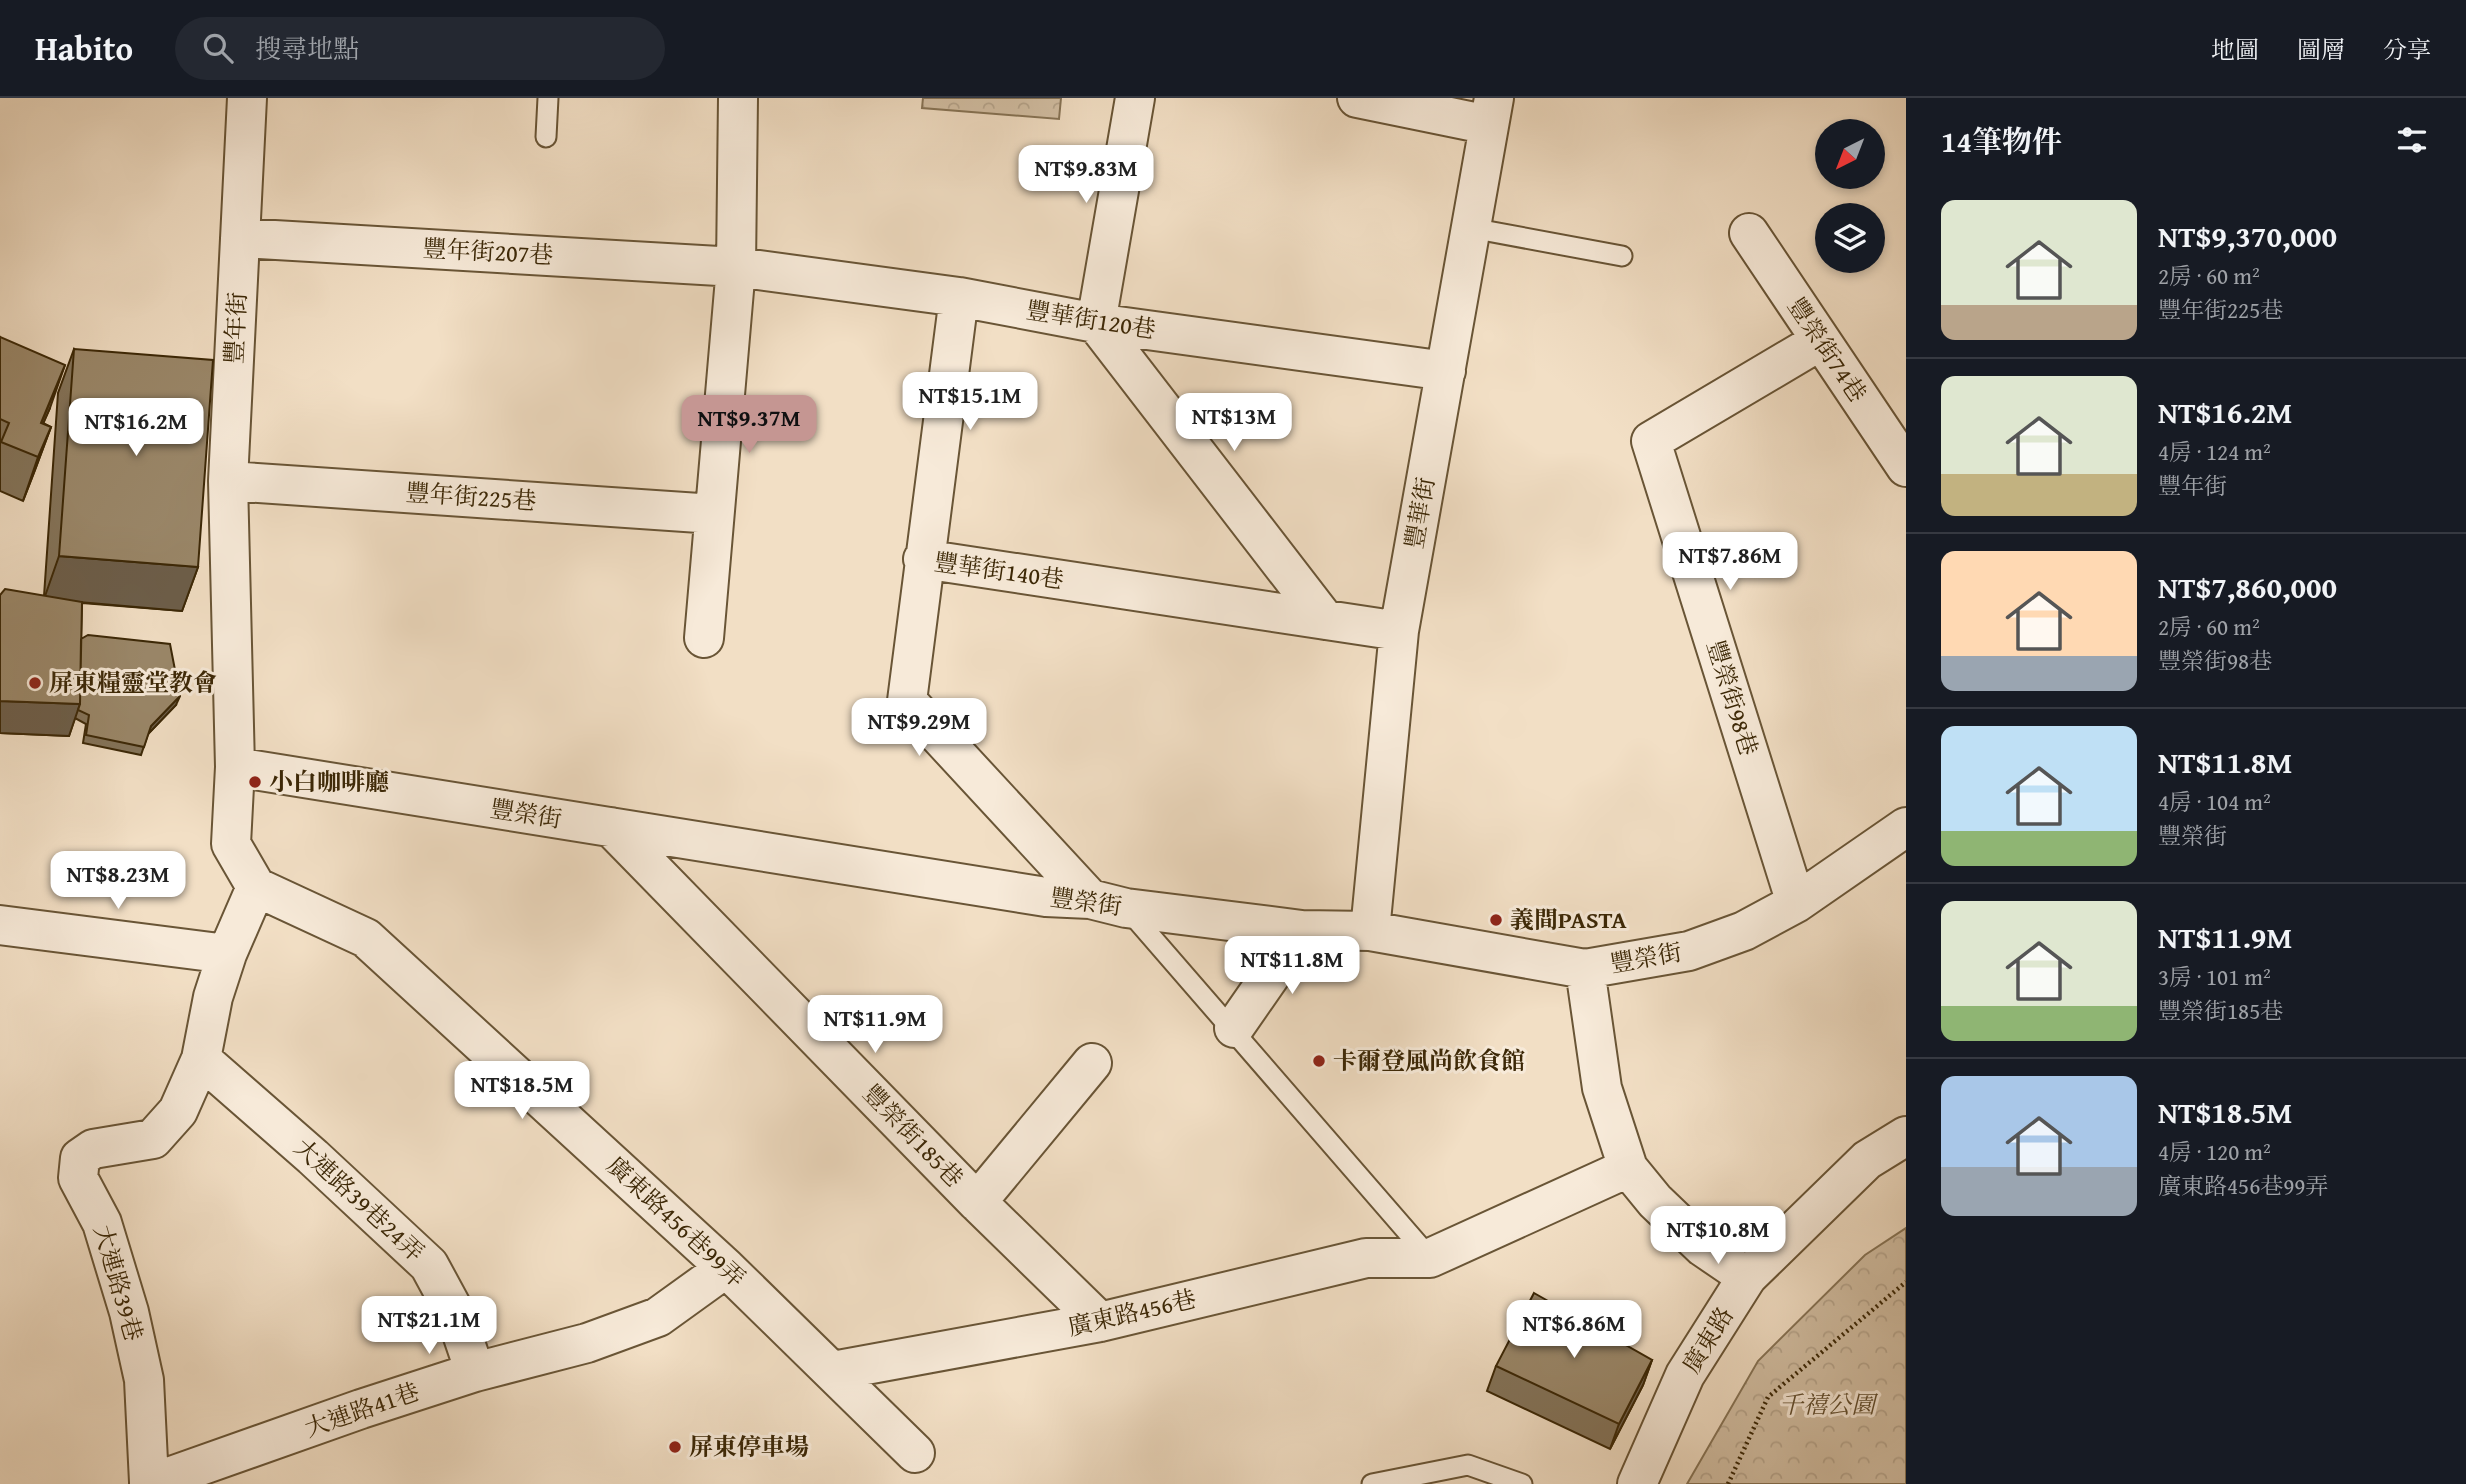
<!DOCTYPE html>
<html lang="zh-TW">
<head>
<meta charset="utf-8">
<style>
  :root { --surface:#171b24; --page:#242831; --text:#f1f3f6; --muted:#9ea1a6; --line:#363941; --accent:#c59692 }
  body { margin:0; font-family:"Gentium Book Plus","Noto Serif TC",serif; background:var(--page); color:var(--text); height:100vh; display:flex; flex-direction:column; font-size:26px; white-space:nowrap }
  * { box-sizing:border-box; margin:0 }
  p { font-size:23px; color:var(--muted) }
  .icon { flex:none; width:38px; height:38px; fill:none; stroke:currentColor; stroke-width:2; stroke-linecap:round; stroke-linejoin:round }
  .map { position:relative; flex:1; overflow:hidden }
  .panel { display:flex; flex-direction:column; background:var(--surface); width:560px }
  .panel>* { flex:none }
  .needle { width:46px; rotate:222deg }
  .fabs { position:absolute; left:1815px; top:21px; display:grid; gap:14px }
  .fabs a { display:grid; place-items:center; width:70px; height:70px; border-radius:50%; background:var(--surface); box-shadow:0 4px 10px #0003; font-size:35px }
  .price { position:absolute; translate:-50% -60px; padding:0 16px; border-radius:14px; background:#fff; color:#222; font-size:23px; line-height:46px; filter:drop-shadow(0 2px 4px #0008) }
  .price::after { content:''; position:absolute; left:50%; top:42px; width:21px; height:16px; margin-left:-10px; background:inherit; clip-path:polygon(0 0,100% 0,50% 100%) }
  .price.current { background:var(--accent); color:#111 }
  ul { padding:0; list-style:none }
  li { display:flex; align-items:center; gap:21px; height:175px; padding:0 35px }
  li+li { border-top:2px solid var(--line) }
  li span { display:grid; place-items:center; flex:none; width:196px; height:140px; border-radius:14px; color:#555 }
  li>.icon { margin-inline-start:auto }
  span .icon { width:84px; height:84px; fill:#fffc; stroke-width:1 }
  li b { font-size:30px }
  h2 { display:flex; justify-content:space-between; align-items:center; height:84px; padding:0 35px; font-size:30px }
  header { display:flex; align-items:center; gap:42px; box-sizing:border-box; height:98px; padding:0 35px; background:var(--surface); border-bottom:2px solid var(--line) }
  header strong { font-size:33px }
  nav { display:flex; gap:38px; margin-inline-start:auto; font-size:24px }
  .search { width:490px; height:63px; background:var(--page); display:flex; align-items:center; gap:18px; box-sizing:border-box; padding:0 24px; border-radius:38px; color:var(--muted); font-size:26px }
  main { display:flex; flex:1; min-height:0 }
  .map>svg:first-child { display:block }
  .park { fill:url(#park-crowns); stroke:#877456; stroke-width:2 }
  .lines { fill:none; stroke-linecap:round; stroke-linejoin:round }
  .service-casing { stroke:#695536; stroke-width:23 }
  .minor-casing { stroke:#695536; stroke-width:42 }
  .tertiary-casing { stroke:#695536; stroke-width:42 }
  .path { stroke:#3b2706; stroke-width:4.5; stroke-dasharray:2 3.5; stroke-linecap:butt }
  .service { stroke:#f7ead9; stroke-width:19 }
  .minor { stroke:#f7ead9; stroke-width:38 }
  .tertiary { stroke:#f7ead9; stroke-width:38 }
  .wall { fill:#84745a; stroke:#3b2706; stroke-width:2 }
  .shaded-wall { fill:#6c5e4a; stroke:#3b2706; stroke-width:2 }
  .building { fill:#9a8769; stroke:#3b2706; stroke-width:2 }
  .poi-dot { fill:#8f2418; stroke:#f7ead9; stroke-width:2.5 }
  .labels { text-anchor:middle; stroke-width:6; stroke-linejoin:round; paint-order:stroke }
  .street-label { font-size:24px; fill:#3b2706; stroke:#f7ead9 }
  .poi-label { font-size:24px; font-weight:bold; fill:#3b2706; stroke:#f7ead9; text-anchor:start }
  .park-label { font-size:24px; font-style:italic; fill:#614d2e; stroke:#f7ead9 }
</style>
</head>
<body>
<header>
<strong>Habito</strong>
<div class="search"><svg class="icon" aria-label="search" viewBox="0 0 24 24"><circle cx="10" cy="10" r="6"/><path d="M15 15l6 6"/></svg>搜尋地點</div>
<nav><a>地圖</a><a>圖層</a><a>分享</a></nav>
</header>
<main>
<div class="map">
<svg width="1906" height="1386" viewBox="0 0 1906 1386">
  <defs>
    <pattern id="park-crowns" width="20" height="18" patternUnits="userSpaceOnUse" patternTransform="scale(1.75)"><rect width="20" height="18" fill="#d3c0a5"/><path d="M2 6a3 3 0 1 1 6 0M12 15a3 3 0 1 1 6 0" fill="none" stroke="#b6a58d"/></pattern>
  </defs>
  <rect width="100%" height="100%" fill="#f2dfc5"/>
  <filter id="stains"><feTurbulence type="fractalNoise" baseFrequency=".00286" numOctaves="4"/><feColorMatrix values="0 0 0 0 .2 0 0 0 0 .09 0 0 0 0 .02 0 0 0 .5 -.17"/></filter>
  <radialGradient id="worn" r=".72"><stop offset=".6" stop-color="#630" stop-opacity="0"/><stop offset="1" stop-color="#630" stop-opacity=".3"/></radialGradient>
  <path class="park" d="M923 0H1061L1059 21 922 10Z
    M1906 1130V1386H1687L1758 1263 1865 1157Z"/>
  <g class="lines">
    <defs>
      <path id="service" d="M546 39 548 0
        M1471 130 1622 158
        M1129 813 1430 1160
        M1372 1386 1468 1367 1522 1386"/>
      <path id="minor" d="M247 0 228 383 235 669 231 746 256 789 366 840 726 1170 915 1355
        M1135 0 1096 225 1325 522
        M1357 0 1489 27
        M1749 135 1906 369
        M240 140 736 169 959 199 1096 225 1446 273
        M959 199 907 603 1090 801
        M228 383 714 416
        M923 461 1399 533
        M704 540 736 169 738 0
        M235 669 1046 799 1090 801 1126 810 1302 832 1370 833 1585 871 1689 853 1744 833 1796 805 1906 729
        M611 729 977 1104 1100 1224
        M1796 805 1651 343 1820 243
        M0 827 227 856
        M1370 833 1399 533 1494 0
        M1585 871 1602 990 1628 1070 1655 1103 1703 1149 1747 1179
        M1234 930 1302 832
        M201 961 313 1059 429 1167 455 1215 475 1274
        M977 1104 1092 965
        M833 1273 1100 1224 1366 1160H1430L1628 1070
        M149 1384 144 1282 129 1214 102 1125 78 1080 80 1060 93 1051 153 1041 178 1013 201 961 213 899 227 856 256 789
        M149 1386 361 1311 475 1274 587 1245 658 1219 726 1170"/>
      <path id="tertiary" d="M1637 1386 1685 1277 1747 1179 1867 1062 1906 1038"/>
    </defs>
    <use href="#service" class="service-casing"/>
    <use href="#minor" class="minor-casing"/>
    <use href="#tertiary" class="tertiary-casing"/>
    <path class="path" d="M1728 1386 1768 1299 1906 1184"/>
    <use href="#service" class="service"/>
    <use href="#minor" class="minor"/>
    <use href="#tertiary" class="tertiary"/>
  </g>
  <path class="wall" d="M0 239 50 310 43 325 51 329 35 372 23 403 0 393Z
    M74 251 198 469 182 513 82 505 81 541 176 607 148 636 141 657 83 645 86 626 75 620 69 638 0 635V497L44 498 58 295Z
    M1652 1262 1643 1287 1610 1351 1487 1293 1496 1268Z"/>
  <path class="shaded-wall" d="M65 267 50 310 30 356 41 325Z
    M51 329 35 372 23 403 38 359Z
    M59 458 198 469 182 513 44 501Z
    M180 598 176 607 148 636 151 628Z
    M0 603 80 606 69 638 0 635Z
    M1652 1262 1643 1287 1610 1351 1619 1326Z"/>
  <path class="building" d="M0 239 65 267 41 325 51 329 38 359 1 344 9 325 0 321Z
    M74 251 213 262 198 469 59 458Z
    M5 491 82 504 80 606 0 603V497Z
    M88 537 170 546 180 598 151 628 144 649 86 637 89 617 78 612 80 606 81 541Z
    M1534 1195 1652 1262 1619 1326 1496 1268Z"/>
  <g class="poi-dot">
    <circle cx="35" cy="585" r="7"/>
    <circle cx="255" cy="684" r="7"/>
    <circle cx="1496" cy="822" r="7"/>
    <circle cx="1319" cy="963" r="7"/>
    <circle cx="675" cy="1349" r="7"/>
  </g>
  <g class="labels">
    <g class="street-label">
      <text transform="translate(488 154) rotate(3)" y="8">豐年街207巷</text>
      <text transform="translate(1091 222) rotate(9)" y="8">豐華街120巷</text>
      <text transform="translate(236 230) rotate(-87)" y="8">豐年街</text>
      <text transform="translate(1827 252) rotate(56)" y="8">豐榮街74巷</text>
      <text transform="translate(471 399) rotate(4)" y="8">豐年街225巷</text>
      <text transform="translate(1420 415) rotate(-80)" y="8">豐華街</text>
      <text transform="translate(999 473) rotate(8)" y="8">豐華街140巷</text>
      <text transform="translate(1732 600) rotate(73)" y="8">豐榮街98巷</text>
      <text transform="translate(526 716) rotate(9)" y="8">豐榮街</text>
      <text transform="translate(1086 804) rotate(8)" y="8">豐榮街</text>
      <text transform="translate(1646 860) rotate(-10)" y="8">豐榮街</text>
      <text transform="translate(913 1038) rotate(46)" y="8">豐榮街185巷</text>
      <text transform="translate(359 1102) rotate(43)" y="8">大連路39巷24弄</text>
      <text transform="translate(676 1124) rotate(43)" y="8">廣東路456巷99弄</text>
      <text transform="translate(118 1185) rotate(74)" y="8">大連路39巷</text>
      <text transform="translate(1132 1215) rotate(-13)" y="8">廣東路456巷</text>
      <text transform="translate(1708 1242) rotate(-58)" y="8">廣東路</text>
      <text transform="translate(362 1312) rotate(-19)" y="8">大連路41巷</text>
    </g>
    <g class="poi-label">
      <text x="49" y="593">屏東糧靈堂教會</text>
      <text x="269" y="692">小白咖啡廳</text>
      <text x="1510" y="830">義間PASTA</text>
      <text x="1333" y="971">卡爾登風尚飲食館</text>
      <text x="689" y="1357">屏東停車場</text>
    </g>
    <g class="park-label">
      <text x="1827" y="1315">千禧公園</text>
    </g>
  </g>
  <rect width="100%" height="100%" filter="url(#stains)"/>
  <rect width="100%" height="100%" fill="url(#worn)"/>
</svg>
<div class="fabs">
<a><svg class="needle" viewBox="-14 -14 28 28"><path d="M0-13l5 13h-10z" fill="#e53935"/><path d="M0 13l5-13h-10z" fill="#9ea1a6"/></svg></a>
<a><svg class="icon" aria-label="layers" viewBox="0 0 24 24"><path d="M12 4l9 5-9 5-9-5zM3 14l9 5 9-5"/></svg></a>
</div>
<b class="price" style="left:1086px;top:107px">NT$9.83M</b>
<b class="price" style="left:970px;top:334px">NT$15.1M</b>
<b class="price" style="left:1234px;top:355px">NT$13M</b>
<b class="price current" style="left:749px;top:357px">NT$9.37M</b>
<b class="price" style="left:136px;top:360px">NT$16.2M</b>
<b class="price" style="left:1730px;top:494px">NT$7.86M</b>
<b class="price" style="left:919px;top:660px">NT$9.29M</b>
<b class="price" style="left:118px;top:813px">NT$8.23M</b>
<b class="price" style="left:1292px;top:898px">NT$11.8M</b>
<b class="price" style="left:875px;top:957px">NT$11.9M</b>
<b class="price" style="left:522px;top:1023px">NT$18.5M</b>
<b class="price" style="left:1718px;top:1168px">NT$10.8M</b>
<b class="price" style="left:429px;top:1258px">NT$21.1M</b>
<b class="price" style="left:1574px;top:1262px">NT$6.86M</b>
</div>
<section class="panel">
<h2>14筆物件<svg class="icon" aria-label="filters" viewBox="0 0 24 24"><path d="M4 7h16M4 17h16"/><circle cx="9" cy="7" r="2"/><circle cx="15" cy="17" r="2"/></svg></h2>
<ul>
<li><span style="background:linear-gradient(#dfe7d0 75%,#b9a48a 0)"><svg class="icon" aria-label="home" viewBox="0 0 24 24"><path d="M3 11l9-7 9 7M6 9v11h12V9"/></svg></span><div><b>NT$9,370,000</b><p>2房 · 60 m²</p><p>豐年街225巷</p></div></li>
<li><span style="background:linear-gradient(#dfe7d0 70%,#c2b280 0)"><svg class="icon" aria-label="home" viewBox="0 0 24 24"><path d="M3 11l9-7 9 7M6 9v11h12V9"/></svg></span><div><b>NT$16.2M</b><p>4房 · 124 m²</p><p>豐年街</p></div></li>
<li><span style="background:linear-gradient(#ffd9b3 75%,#9aa5b1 0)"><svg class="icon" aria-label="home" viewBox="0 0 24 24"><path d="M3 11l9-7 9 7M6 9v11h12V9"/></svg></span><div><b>NT$7,860,000</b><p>2房 · 60 m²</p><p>豐榮街98巷</p></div></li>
<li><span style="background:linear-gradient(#bfe0f5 75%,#8fb573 0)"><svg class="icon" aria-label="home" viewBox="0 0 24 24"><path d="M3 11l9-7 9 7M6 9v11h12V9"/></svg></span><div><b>NT$11.8M</b><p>4房 · 104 m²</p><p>豐榮街</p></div></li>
<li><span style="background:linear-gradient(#dfe7d0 75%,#8fb573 0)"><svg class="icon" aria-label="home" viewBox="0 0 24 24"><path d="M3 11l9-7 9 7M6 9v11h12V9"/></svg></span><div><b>NT$11.9M</b><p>3房 · 101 m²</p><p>豐榮街185巷</p></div></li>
<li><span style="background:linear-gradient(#a9c7e8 65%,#9aa5b1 0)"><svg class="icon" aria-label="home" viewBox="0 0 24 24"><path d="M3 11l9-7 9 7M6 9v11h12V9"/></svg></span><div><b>NT$18.5M</b><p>4房 · 120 m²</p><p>廣東路456巷99弄</p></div></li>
</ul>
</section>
</main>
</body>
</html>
